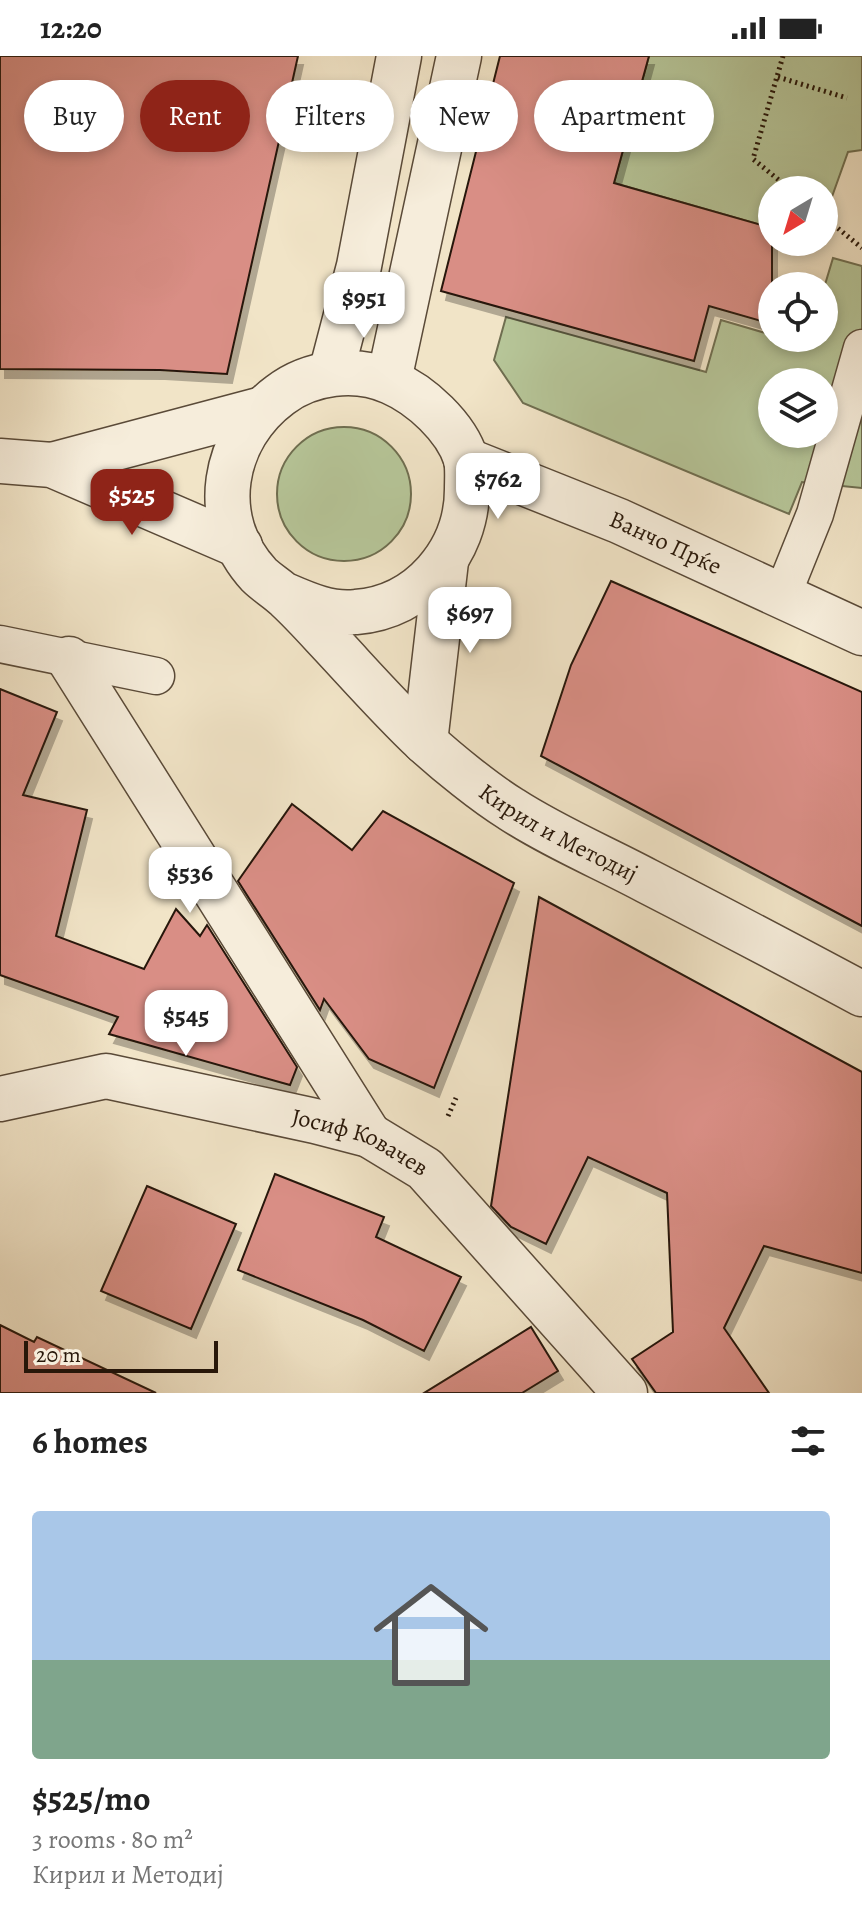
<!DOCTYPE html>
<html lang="en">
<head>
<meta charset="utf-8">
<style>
  :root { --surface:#fff; --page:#f2f2f2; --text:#222; --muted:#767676; --accent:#8f2418 }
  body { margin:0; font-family:Alegreya,serif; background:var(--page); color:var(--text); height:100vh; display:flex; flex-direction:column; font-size:30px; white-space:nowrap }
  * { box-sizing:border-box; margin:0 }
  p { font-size:26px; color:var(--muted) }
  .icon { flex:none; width:44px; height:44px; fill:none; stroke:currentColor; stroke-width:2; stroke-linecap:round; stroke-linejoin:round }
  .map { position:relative; height:1337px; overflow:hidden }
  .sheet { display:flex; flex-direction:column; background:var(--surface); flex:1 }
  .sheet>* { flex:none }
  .guide { position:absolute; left:24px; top:24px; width:814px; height:72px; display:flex; gap:16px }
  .needle { width:52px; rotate:218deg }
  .buttons { position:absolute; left:758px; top:120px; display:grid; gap:16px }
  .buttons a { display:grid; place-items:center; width:80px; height:80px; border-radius:50%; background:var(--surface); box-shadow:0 4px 12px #0003; font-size:40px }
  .scale { position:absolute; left:24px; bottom:20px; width:194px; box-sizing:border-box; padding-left:8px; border:4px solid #281709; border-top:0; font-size:22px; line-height:28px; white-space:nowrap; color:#281709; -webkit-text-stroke:6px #f6eddb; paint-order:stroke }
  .price { position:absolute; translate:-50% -68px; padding:0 18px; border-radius:16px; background:#fff; color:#222; font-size:26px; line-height:52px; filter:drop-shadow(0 2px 4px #0008) }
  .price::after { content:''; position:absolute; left:50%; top:48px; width:24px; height:18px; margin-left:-12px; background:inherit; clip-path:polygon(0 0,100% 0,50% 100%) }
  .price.current { background:var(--accent); color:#fff }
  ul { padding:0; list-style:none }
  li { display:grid; align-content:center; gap:16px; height:424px; padding:0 32px }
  li span { display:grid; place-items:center; height:248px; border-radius:8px; color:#555 }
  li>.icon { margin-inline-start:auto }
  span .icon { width:144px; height:144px; fill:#fffc; stroke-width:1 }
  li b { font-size:34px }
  h2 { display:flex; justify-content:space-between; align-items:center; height:96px; padding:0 32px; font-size:34px }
  .tag { padding:0 28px; border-radius:36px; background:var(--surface); box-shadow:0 4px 12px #0003; font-size:28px; line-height:72px }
  .tag.current { background:var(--accent); color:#fff }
  .status { display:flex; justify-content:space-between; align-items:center; height:56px; padding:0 40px; background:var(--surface); direction:ltr }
  .status svg { height:22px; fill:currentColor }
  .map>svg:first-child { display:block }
  .green { fill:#b6c598; stroke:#6f6e50; stroke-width:2; fill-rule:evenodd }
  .building { fill:#d98e85; stroke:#281709; stroke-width:2; filter:url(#shadow) }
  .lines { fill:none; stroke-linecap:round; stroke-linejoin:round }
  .service-casing { stroke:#5a4a38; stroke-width:39 }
  .minor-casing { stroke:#5a4a38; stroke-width:47 }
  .tertiary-casing { stroke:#5a4a38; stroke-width:47 }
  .path { stroke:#281709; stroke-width:5; stroke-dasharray:2 4; stroke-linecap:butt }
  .service { stroke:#f6eddb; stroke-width:36 }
  .minor { stroke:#f6eddb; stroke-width:44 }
  .tertiary { stroke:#f6eddb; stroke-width:44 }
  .labels { text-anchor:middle; stroke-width:7; stroke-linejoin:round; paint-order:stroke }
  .street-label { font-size:24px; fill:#281709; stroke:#f6eddb }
</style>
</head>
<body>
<div class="status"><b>12:20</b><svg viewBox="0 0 49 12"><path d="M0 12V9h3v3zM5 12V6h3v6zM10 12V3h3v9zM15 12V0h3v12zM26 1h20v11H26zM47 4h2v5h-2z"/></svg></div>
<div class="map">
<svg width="862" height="1337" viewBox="0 0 862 1337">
  <defs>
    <filter id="shadow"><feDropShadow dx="5" dy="9" stdDeviation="0" flood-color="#0004"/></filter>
  </defs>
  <rect width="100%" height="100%" fill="#f1e4c7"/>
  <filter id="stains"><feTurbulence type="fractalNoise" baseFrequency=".0025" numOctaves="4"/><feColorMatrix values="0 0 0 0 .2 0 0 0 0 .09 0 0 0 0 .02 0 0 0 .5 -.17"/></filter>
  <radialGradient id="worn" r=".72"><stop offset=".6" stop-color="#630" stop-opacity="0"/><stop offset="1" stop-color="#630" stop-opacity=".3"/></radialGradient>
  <path class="green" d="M649 0H862V94L848 96 824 163V134H772V172L614 127Z
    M833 202 862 210V432L802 426 789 458 523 347 494 304 506 261 706 316 721 264 772 279V282H783L807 289 810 282H824V232ZM772 326H824V378H772Z
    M277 438a67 67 0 1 1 134 0a67 67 0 1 1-134 0Z"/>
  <path class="building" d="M0 0H298L227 318 160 314 0 313Z
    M500 0H649L614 127 772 172V268L709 250 694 305 441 235Z
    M611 525 862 636V870L541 700 571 609Z
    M0 633 57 656 23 739 87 754 56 880 144 913 176 853 200 880 207 869 297 1011 290 1029 109 978 118 961 0 919Z
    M292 748 352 794 383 755 514 827 434 1032 369 1003 324 943 320 954 238 825Z
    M539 841 862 1016V1217L764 1190 724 1272 769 1337H656L632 1303 673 1276 667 1137 588 1101 546 1188 511 1171 491 1150Z
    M275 1118 384 1161 376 1181 461 1221 424 1295 363 1264 238 1214Z
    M147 1130 236 1168 191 1273 101 1235Z
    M0 1269 34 1286 37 1281 156 1337H0Z
    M531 1271 558 1315 522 1337H424Z"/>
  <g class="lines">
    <defs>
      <path id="service" d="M782 540 815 458 862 292
        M0 588 156 620"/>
      <g id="minor">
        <path id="s1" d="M466 404 619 465 862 577"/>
        <path d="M0 405 52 409 240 490"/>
        <path d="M52 409 259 354"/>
        <path d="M69 603 369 1079"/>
        <path id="s2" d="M0 1043 106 1020 315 1065 369 1079 425 1113 625 1337"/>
      </g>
      <g id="tertiary">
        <path d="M331 317 359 210 399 0"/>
        <path d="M389 324 459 0"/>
        <path id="s3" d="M285 539C308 549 331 559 356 556 420 551 467 496 467 433 467 424 468 412 466 403 456 371 421 339 391 326 356 310 310 316 280 339 223 381 207 463 259 519 267 527 278 533 287 542 299 553 311 566 323 579 356 614 389 652 424 685 447 706 485 737 511 753 554 781 602 801 647 825 719 862 791 900 862 938"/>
        <path d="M425 686 446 505"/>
      </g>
    </defs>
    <use href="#service" class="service-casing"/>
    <use href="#minor" class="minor-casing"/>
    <use href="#tertiary" class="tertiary-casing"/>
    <path class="path" d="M783 0 753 103 791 134
      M778 21 847 42
      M824 161 862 192
      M448 1060 456 1042"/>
    <use href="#service" class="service"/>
    <use href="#minor" class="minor"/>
    <use href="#tertiary" class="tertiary"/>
  </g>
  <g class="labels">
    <g class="street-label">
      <text dy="8" stroke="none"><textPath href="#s1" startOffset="216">Ванчо Прќе</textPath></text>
      <text dy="8" stroke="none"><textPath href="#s3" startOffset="1116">Кирил и Методиј</textPath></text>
      <text dy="8" stroke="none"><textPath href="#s2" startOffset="372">Јосиф Ковачев</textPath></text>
    </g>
  </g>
  <rect width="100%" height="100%" filter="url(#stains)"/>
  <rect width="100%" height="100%" fill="url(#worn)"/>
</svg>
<div class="buttons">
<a><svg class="needle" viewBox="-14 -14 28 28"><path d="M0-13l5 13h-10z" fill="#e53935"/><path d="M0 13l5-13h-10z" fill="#767676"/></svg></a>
<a><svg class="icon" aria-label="locate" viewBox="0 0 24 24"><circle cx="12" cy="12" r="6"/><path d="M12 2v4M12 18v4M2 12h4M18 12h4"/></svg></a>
<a><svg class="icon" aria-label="layers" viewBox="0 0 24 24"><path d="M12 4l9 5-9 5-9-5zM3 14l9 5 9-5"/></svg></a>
</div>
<div class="scale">20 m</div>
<b class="price" style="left:364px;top:284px">$951</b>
<b class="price" style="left:498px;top:465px">$762</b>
<b class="price current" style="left:132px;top:481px">$525</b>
<b class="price" style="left:470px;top:599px">$697</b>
<b class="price" style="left:190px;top:859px">$536</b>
<b class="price" style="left:186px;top:1002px">$545</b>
<div class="guide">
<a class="tag">Buy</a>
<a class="tag current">Rent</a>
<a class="tag">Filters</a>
<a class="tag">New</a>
<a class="tag">Apartment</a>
</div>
</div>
<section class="sheet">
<h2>6 homes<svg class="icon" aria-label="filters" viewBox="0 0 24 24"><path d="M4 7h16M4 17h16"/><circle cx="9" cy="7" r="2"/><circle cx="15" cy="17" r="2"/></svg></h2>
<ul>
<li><span style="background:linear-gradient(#a9c7e8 60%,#7fa58c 0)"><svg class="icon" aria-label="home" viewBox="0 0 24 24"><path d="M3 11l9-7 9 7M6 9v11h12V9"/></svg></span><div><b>$525/mo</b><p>3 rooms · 80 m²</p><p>Кирил и Методиј</p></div></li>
</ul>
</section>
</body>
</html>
